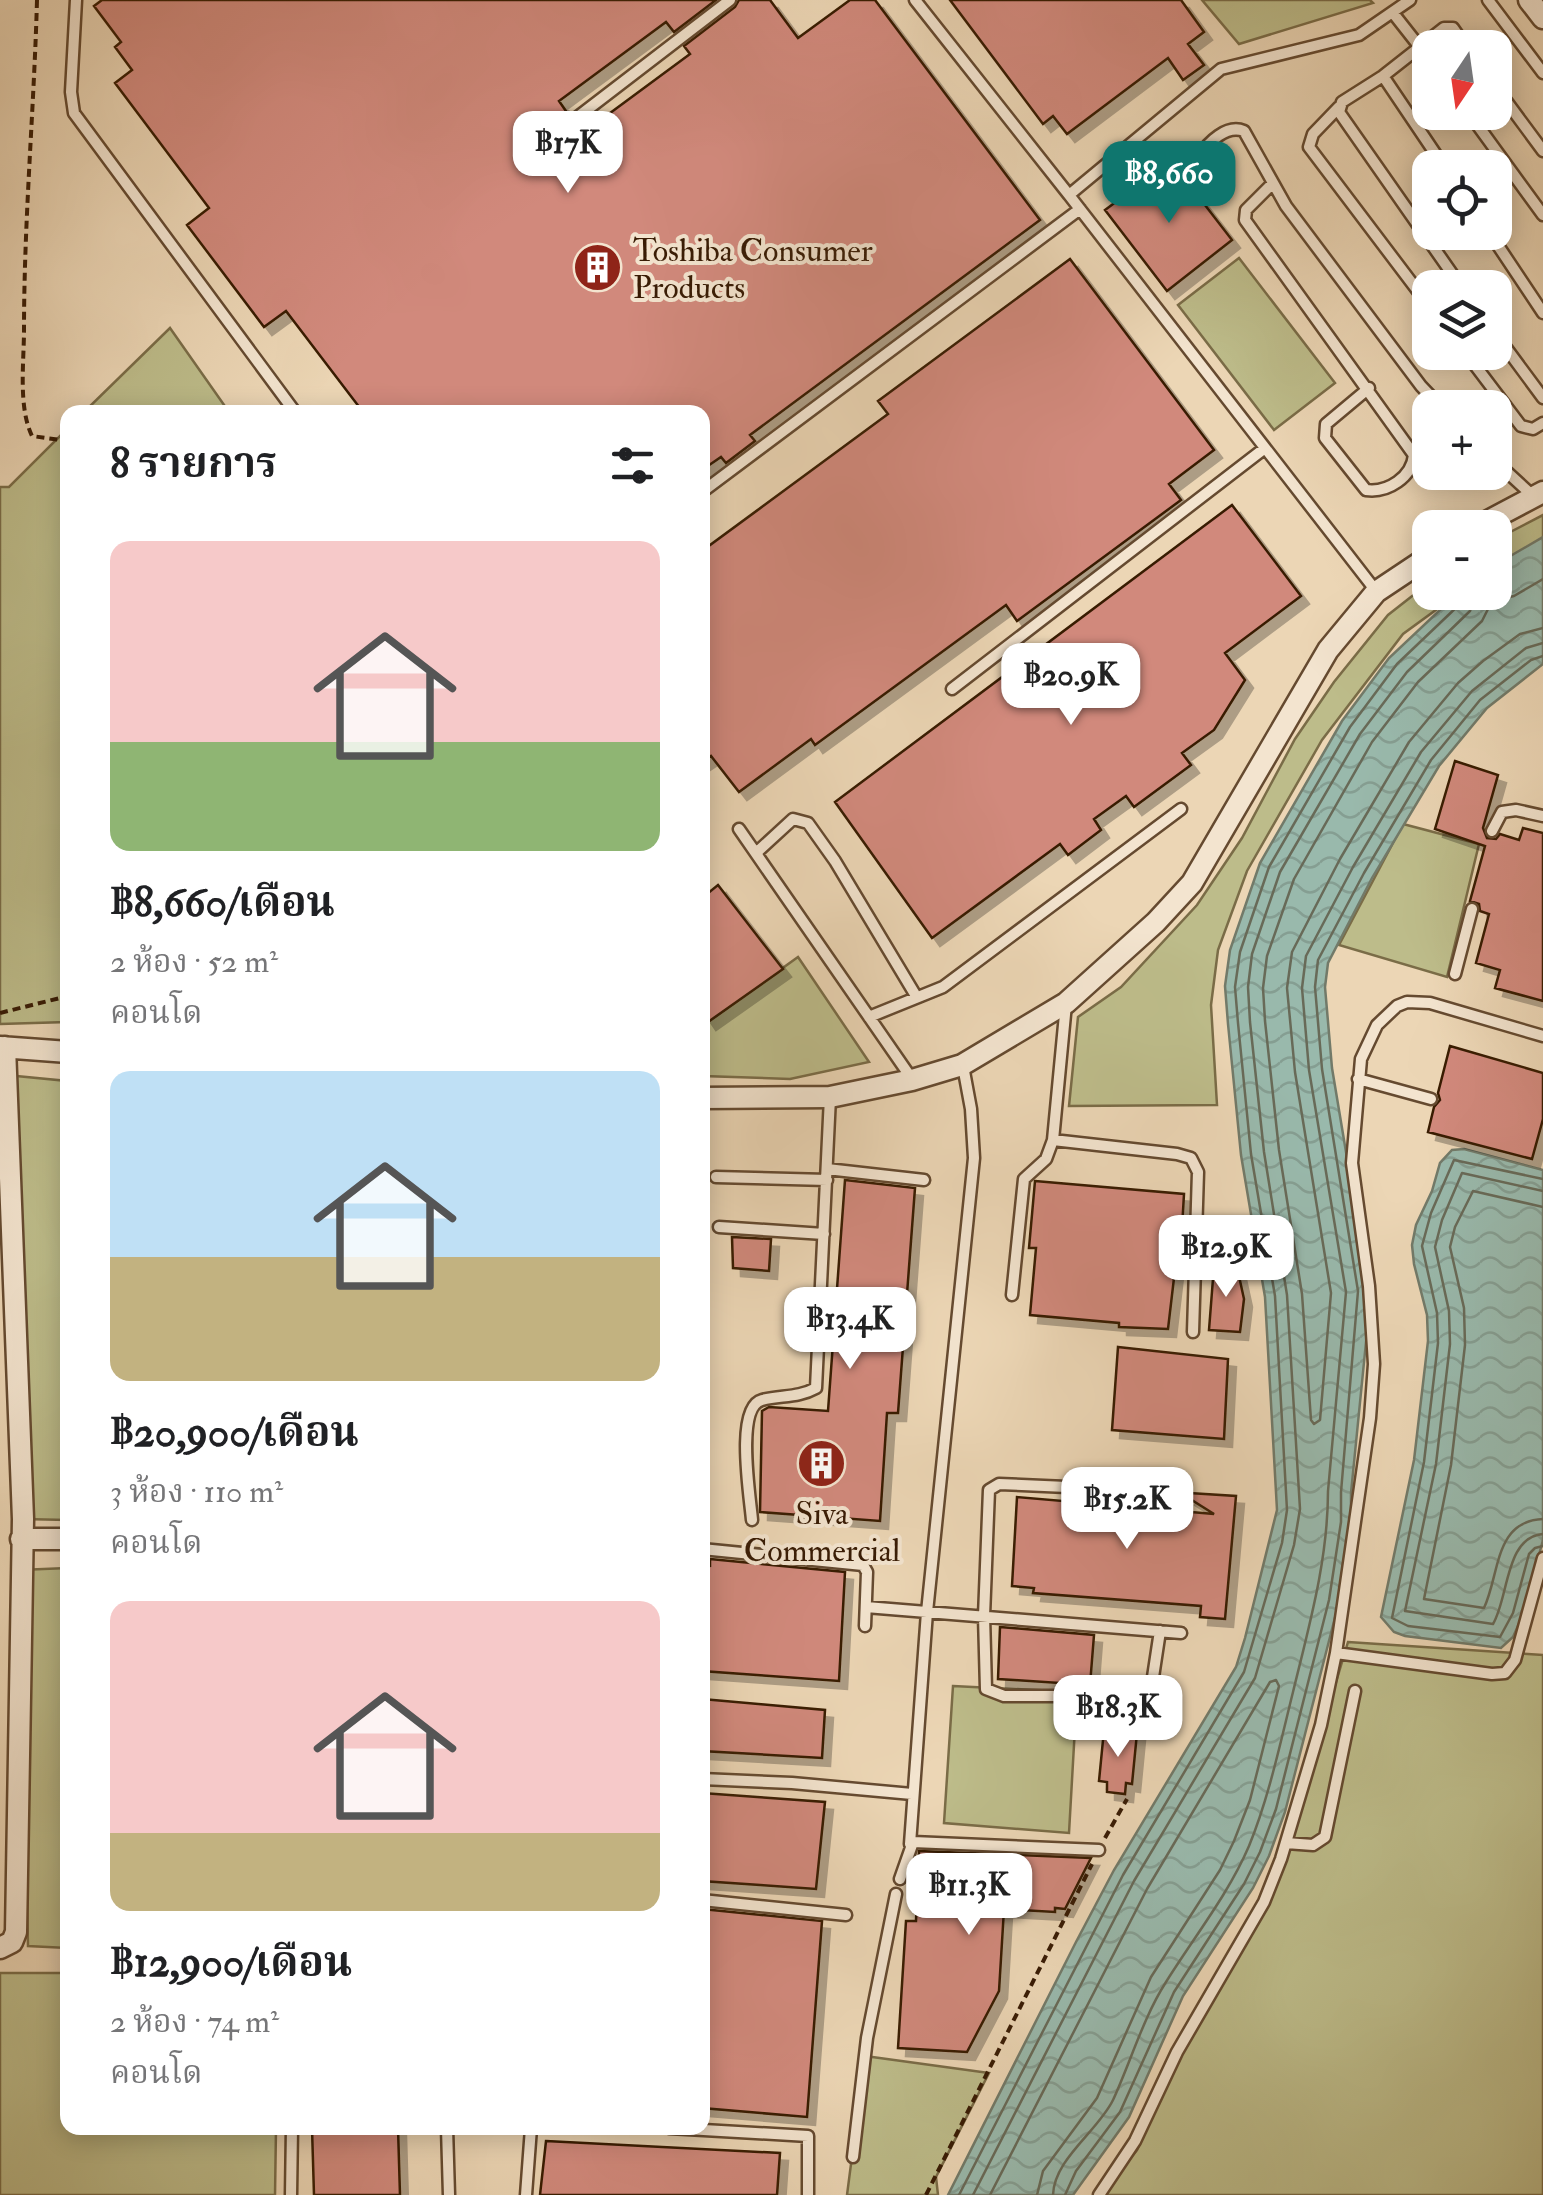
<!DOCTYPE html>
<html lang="th">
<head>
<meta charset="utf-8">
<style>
  :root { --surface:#fff; --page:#f2f2f2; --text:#202124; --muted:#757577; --accent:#0f766e }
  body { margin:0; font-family:"IM FELL Double Pica","Noto Serif Thai",serif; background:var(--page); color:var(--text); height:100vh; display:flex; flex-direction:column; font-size:38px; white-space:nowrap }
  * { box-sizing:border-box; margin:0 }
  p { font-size:32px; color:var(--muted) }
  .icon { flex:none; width:55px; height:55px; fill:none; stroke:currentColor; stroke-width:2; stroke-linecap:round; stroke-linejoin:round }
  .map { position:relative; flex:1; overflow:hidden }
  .side { position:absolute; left:60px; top:405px; width:650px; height:1730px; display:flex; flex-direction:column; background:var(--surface); border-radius:20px; box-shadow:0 5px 25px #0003 }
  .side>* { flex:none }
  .needle { width:65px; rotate:193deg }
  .controls { position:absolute; left:1412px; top:30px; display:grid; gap:20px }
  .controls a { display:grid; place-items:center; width:100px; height:100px; border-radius:20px; background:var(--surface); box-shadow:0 5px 25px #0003; font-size:50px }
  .price { position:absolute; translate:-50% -85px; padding:0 22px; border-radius:20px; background:#fff; color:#222; font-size:32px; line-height:65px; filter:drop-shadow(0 2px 5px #0008) }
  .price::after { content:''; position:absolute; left:50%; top:60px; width:30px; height:22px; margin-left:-15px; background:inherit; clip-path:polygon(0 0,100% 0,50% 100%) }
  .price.active { background:var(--accent); color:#fff }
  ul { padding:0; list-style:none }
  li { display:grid; align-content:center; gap:20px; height:530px; padding:0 50px }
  li span { display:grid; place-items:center; height:310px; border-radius:20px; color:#555 }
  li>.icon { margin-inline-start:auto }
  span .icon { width:180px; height:180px; fill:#fffc; stroke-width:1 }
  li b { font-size:42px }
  h2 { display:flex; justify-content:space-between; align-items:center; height:120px; padding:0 50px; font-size:42px }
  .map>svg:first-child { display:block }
  .green { fill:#bdbc8a; stroke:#7a6c47; stroke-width:2.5 }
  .water { fill:url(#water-waves); stroke:#727a69; stroke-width:2.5 }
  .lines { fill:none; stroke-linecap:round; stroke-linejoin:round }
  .shore { stroke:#686a58; stroke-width:2.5 }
  .building { fill:#d1897c; stroke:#381b04; stroke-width:2.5; filter:url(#shadow) }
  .service-casing { stroke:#654a30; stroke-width:15 }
  .minor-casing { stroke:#654a30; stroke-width:25 }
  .path { stroke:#381b04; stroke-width:4; stroke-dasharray:8 5; stroke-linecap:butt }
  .service { stroke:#f3e4cf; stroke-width:10 }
  .minor { stroke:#f3e4cf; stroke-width:20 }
  .labels { text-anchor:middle; stroke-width:8; stroke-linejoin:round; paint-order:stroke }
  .poi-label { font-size:32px; fill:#381b04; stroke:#f3e4cf; text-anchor:start }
</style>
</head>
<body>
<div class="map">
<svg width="1543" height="2195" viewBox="0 0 1543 2195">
  <defs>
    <pattern id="water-waves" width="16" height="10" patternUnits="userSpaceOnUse" patternTransform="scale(2.5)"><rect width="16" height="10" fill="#99b9ac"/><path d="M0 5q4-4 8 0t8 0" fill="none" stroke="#859e92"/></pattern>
    <filter id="shadow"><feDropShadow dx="8" dy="8" stdDeviation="0" flood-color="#0004"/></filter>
  </defs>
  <rect width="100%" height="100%" fill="#ecd6b5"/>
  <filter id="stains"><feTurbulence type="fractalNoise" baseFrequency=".002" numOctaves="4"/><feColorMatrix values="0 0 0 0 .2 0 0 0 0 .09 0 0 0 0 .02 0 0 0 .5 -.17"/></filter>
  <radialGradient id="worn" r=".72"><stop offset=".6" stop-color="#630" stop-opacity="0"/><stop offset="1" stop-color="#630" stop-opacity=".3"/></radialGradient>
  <path class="green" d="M1202 0H1370L1373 3 1239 44Z
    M1239 258 1335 383 1274 430 1178 305Z
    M170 328 229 412H84Z
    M67 429V1022L0 1024V487H9Z
    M1543 515V540L1495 566V540Z
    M1430 582V592L1459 593 1403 634 1322 740 1247 871 1218 950 1211 1005 1217 1105 1069 1106 1078 1017 1121 987 1197 905 1242 838 1295 739 1334 682 1388 615Z
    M1403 824 1479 844 1447 977 1339 945Z
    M798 957 869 1062 790 1079 703 1076 702 1014 709 1021Z
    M6 1075 67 1081V1520L23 1519Z
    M67 1568V1948L28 1946 20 1570Z
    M1348 1642 1543 1655V2195H1100L1137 2150 1193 2021 1279 1873Z
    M953 1686 1077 1692 1069 1833 944 1823Z
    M0 1973H67L68 2128H276L275 2195H0Z
    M865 2056 989 2073 936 2177 938 2195H847Z"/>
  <path class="water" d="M1543 537V664L1487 708 1439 766 1372 878 1328 963 1325 987 1332 1068 1359 1230 1368 1322 1351 1493V1523L1339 1602 1285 1812 1269 1856 1253 1888 1183 1996 1129 2117 1073 2195H948L1076 1942 1114 1870 1236 1667 1245 1638 1277 1510 1265 1297 1241 1155 1228 1024 1225 986 1230 950 1260 863 1342 721 1389 658 1458 593 1495 592V565Z
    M1464 1149 1543 1170V1540L1522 1617 1513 1637 1501 1648 1405 1636 1394 1632 1381 1617 1414 1460 1428 1341 1427 1315 1414 1264 1412 1245 1416 1225 1432 1191 1440 1163 1452 1150Z"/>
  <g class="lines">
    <path class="shore" d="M1543 579 1514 596 1492 601 1482 621 1418 682 1372 742 1294 879 1267 956 1263 988 1265 1021 1279 1150 1302 1294 1311 1420 1314 1424 1320 1420 1331 1293 1295 1072 1287 988 1292 952 1340 859 1409 742 1458 683 1483 661 1520 634 1543 628
      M1543 1179 1454 1160 1431 1213 1422 1246 1437 1313 1438 1343 1424 1462 1392 1618 1408 1626 1500 1637 1513 1613 1529 1554 1535 1548 1543 1546
      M1543 1191 1462 1173 1442 1220 1435 1247 1449 1311 1450 1344 1436 1464 1405 1611 1493 1624C1509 1597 1505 1537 1543 1534
      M1543 1207 1473 1191 1455 1227 1450 1247 1464 1308 1465 1345 1451 1465 1424 1599 1484 1608C1500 1574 1494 1521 1543 1519
      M959 2195 1123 1875 1244 1672 1282 1543 1287 1510 1275 1296 1251 1154 1238 1023 1235 987 1240 952 1269 867 1350 727 1397 664 1461 603 1463 592
      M973 2195 1134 1881 1255 1678 1294 1545 1300 1509 1287 1295 1264 1152 1250 1022 1248 987 1252 954 1280 872 1360 734 1407 672 1470 611 1476 592
      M990 2195 1147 1889 1270 1682 1276 1680 1279 1686 1250 1800 1234 1841 1220 1870 1151 1977 1097 2098 1043 2171 1037 2195
      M1053 2195C1054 2159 1098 2131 1113 2100 1131 2061 1143 2018 1166 1982 1194 1937 1228 1895 1249 1846 1269 1797 1280 1744 1293 1692 1309 1626 1328 1560 1328 1491L1346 1292 1309 1070 1302 988 1306 956 1353 867 1421 752 1472 691 1526 648 1543 643
      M1065 2195 1076 2171 1120 2112 1174 1992 1244 1884 1260 1852 1276 1809 1329 1600 1341 1522V1492L1358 1291 1322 1069 1315 987 1318 960 1364 873 1431 760 1480 700 1531 660 1543 656"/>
  </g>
  <path class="building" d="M102 0H716L674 32 666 22 559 101 568 114V123L578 127 583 133 690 54 684 46 735 7 739 0H770L798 38 850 0H875L1040 220 750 435 755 441 726 463 721 457 702 470V412H363L286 311 264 327 187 225 209 208 115 83 132 70 115 47 121 42 94 6Z
    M950 0H1181L1204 32 1188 44 1204 65 1183 80 1168 58 1067 134 1053 116 1043 124Z
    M1171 161 1232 240 1167 291 1105 210Z
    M1070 259 1214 450 1169 484 1181 500 1017 621 1006 605 815 745 811 739 739 792 711 756 702 762V551L888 414 878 401Z
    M1232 505 1301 596 1225 653 1245 680 1214 730 1182 753 1191 765 1134 807 1126 796 1094 819 1101 830 1068 855 1060 844 932 938 835 802Z
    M1455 761 1498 775 1483 828 1487 838 1496 839 1500 834 1519 840 1523 828 1543 833V1001L1495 988 1500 970 1476 963 1489 914 1480 911 1479 904 1470 901 1485 846 1435 829Z
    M718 885 783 969 708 1022 702 1013V898Z
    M1450 1046 1543 1073V1119L1532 1159 1428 1132 1434 1107 1440 1100 1438 1093Z
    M845 1180 915 1188 898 1413H887L880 1521 760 1512 762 1411 769 1407 828 1411Z
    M1035 1181 1184 1194 1180 1262 1176 1261 1168 1329 1119 1327V1323L1030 1315 1036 1248H1029Z
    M732 1237 771 1239 769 1271 733 1268Z
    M1214 1266 1237 1267 1244 1299 1240 1332 1209 1330Z
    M1118 1347 1228 1359 1224 1439 1112 1430Z
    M1189 1493 1236 1496 1225 1619 1200 1617 1201 1606 1033 1593 1034 1588 1012 1586 1017 1497 1214 1514 1187 1497Z
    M710 1559 845 1572 839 1681 702 1671V1567L710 1566Z
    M1000 1627 1094 1635 1090 1685 998 1679Z
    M702 1699 825 1710 822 1758 702 1751Z
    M1104 1730 1137 1733 1132 1784 1126 1783 1125 1794 1107 1792V1782L1099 1781Z
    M702 1793 825 1802 816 1889 702 1881Z
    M919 1851 1091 1858 1065 1909 1055 1908V1912L1004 1909 999 1991 967 2052 898 2048 906 1921H916Z
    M702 1909 822 1921 807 2117 702 2108Z
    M312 2128H398L400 2195H314Z
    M546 2141 780 2153 777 2195H540Z"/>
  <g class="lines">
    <defs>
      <path id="service" d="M76 0 71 92 74 113 295 412
        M915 0 1069 195 1221 69 1359 35 1410 0
        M1488 0 1543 73
        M1393 13 1430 60
        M1383 76 1445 168
        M1495 86 1543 151
        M1339 107 1313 134 1309 147 1430 307
        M1468 112 1543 215
        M575 119 730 0
        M1205 168 1199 157C1208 142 1227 124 1244 131L1286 206 1421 386 1442 408
        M1272 184 1246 210 1245 220 1414 455C1412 477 1388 493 1366 490L1325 438 1326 424 1369 388
        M1069 195 1376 591
        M1489 232 1543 313
        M1462 288 1339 112 1342 102 1383 76 1444 28H1453L1467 48
        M1495 333 1543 398
        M1465 352 1521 426 1533 429 1543 423
        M1414 455 1430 445
        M1495 461 1533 496
        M702 492 1080 209
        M952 689 1265 448
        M739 829 912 1079
        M1492 831 1502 812 1516 810 1543 816
        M756 853 793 819 808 823 835 861 916 996
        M1455 974 1472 909
        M1066 1004 1053 1140 1177 1154 1191 1158 1198 1172 1193 1332
        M869 1017 943 987 1181 809
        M1358 1079 1431 1099
        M827 1169 924 1180
        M716 1177 827 1180
        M719 1227 824 1234
        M1012 1295 1024 1179 1046 1159 1053 1140
        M752 1520C750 1496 735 1407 762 1400 781 1395 798 1398 816 1388L830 1097
        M702 1549 863 1565 867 1572 865 1626
        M866 1607 1181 1633
        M1336 1653 1492 1674 1505 1673 1515 1660 1543 1558
        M1090 1696H1004L986 1689 984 1616 989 1490 999 1484 1180 1492
        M1148 1710 1160 1631
        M702 1779 792 1783 912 1794
        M1286 1843 1313 1845 1325 1837 1355 1691
        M910 1844 927 1612 974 1158 971 1109 963 1066
        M900 1879 913 1842 1099 1850
        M702 1900 846 1915
        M447 2128 449 2195
        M669 2128 808 2136V2195
        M853 2157 867 2038 896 1894
        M291 2195 292 2128
        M526 2195 531 2128
        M1099 2195 1135 2141 1177 2052 1264 1902 1281 1859 1321 1725 1336 1653 1370 1418 1374 1364 1369 1286 1352 1163 1361 1059 1377 1025 1397 1006 1407 1002 1430 1003 1543 1036"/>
      <path id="minor" d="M1529 0 1543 18
        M1475 528 1543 492
        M0 1047 68 1052
        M702 1098 830 1097 912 1080 962 1065 1066 1003 1156 922 1192 883 1328 650 1376 592 1430 556
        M21 1539H68
        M0 1948 12 1942 16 1932 23 1519 5 1047"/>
    </defs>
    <use href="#service" class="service-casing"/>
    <use href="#minor" class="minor-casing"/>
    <path class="path" d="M37 0C34 110 24 220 24 330 24 362 18 407 32 436L68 441
      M0 1013 68 996
      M1105 1838 1127 1799
      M926 2195 1092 1864"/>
    <use href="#service" class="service"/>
    <use href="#minor" class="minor"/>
  </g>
  <defs>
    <symbol id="building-disc" viewBox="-11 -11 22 22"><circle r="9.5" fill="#8f2418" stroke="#f3e4cf"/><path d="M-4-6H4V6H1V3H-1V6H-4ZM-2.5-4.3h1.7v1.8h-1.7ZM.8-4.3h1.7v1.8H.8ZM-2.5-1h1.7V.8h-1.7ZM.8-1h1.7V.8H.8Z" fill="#fff"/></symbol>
  </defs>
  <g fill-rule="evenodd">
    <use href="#building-disc" x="570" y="240" width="55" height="55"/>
    <use href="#building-disc" x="794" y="1436" width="55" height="55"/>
  </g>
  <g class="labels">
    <g class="poi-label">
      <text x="633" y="261">Toshiba Consumer<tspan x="633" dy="37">Products</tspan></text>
      <text x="822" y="1524" text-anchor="middle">Siva<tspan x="822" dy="37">Commercial</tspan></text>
    </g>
  </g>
  <rect width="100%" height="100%" filter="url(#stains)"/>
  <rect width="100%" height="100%" fill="url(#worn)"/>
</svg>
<div class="controls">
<a><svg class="needle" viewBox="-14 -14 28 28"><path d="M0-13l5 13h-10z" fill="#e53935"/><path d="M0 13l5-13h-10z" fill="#757577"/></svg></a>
<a><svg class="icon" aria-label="locate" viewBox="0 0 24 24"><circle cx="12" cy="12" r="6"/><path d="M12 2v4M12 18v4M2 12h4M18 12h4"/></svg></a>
<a><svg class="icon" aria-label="layers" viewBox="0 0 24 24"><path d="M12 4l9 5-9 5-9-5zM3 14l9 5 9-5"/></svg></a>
<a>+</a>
<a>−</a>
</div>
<b class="price" style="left:568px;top:196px">฿17K</b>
<b class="price active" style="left:1169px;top:226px">฿8,660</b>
<b class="price" style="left:1071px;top:728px">฿20.9K</b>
<b class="price" style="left:1226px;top:1300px">฿12.9K</b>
<b class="price" style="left:850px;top:1372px">฿13.4K</b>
<b class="price" style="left:1127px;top:1552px">฿15.2K</b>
<b class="price" style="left:1118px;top:1760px">฿18.3K</b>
<b class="price" style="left:969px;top:1938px">฿11.3K</b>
<section class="side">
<h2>8 รายการ<svg class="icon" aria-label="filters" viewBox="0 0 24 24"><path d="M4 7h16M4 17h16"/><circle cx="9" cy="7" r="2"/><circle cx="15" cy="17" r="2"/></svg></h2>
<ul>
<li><span style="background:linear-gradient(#f6c9c9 65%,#8fb573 0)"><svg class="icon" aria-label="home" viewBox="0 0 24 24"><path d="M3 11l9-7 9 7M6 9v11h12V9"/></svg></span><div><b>฿8,660/เดือน</b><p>2 ห้อง · 52 m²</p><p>คอนโด</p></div></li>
<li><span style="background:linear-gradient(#bfe0f5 60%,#c2b280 0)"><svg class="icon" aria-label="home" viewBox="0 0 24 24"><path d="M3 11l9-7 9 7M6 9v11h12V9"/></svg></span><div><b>฿20,900/เดือน</b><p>3 ห้อง · 110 m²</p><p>คอนโด</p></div></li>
<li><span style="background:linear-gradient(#f6c9c9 75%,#c2b280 0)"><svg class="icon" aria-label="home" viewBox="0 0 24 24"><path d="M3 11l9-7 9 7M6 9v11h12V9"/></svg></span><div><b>฿12,900/เดือน</b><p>2 ห้อง · 74 m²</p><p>คอนโด</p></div></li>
</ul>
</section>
</div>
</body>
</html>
